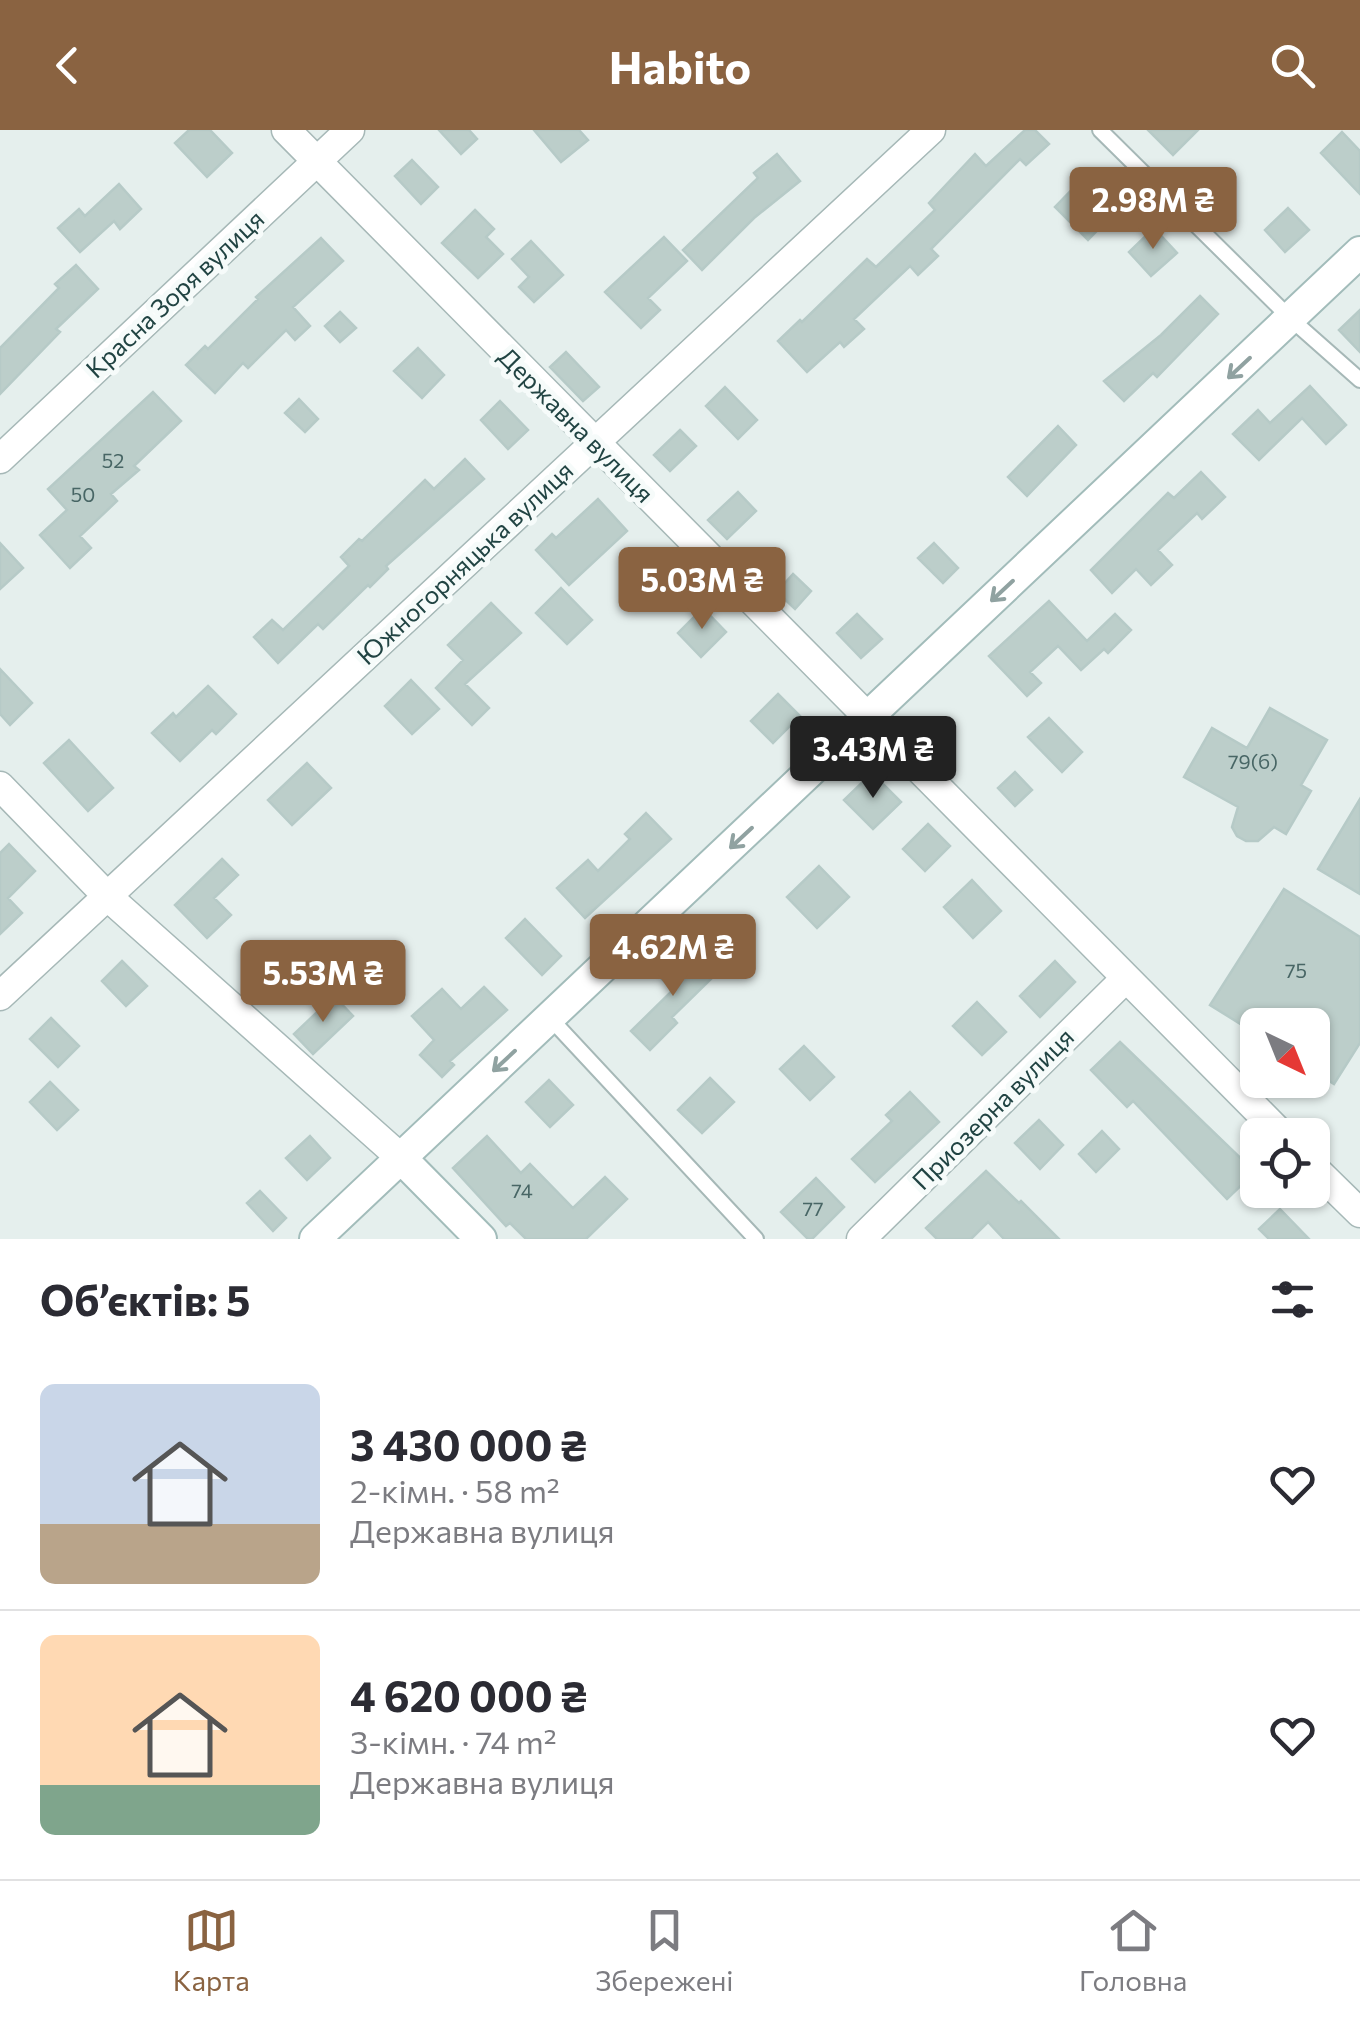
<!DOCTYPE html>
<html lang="uk">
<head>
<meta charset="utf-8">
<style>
  :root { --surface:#fff; --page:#f7f7f7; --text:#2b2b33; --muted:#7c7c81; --line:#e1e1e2; --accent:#8a6341 }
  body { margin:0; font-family:Commissioner,sans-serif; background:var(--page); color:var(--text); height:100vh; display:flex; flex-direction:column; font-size:38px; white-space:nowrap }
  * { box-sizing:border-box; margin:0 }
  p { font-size:32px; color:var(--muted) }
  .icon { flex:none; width:55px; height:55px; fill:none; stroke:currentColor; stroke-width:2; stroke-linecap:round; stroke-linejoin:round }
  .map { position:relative; height:1109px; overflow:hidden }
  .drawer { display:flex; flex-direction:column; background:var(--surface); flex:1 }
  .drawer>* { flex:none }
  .needle { width:65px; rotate:137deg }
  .controls { position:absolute; left:1240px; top:878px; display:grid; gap:20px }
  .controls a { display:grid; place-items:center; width:90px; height:90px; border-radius:15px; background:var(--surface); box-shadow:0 2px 8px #0004; font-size:50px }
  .price { position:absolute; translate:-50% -85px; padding:0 22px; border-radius:10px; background:var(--accent); color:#fff; font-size:32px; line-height:65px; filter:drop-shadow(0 2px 5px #0008) }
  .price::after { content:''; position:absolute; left:50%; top:60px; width:30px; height:22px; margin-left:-15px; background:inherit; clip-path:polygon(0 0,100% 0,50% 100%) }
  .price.current { background:#222; color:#fff }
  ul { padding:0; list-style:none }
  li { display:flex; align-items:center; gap:30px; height:250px; padding:0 40px }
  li+li { border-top:2px solid var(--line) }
  li span { display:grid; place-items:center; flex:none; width:280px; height:200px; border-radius:15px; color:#555 }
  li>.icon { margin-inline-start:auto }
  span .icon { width:120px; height:120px; fill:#fffc; stroke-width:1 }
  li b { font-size:42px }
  h2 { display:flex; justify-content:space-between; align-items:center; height:120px; padding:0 40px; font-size:42px }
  header { display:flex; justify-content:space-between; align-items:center; height:130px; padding:0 40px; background:var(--accent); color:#fff; font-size:45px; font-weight:700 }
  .tabs { display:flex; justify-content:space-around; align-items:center; height:140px; border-top:2px solid var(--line); background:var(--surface); font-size:28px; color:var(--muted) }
  .tabs a { display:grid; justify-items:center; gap:5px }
  .tabs .current { color:var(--accent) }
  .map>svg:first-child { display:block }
  .building { fill:#bcceca; stroke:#b6cac7; stroke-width:2.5 }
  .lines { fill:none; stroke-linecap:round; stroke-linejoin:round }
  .lane-casing { stroke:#a6b8b7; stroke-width:18 }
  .street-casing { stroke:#a6b8b7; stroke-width:31 }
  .secondary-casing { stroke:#a2bcba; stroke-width:34 }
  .lane { stroke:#fff; stroke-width:14 }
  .street { stroke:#fff; stroke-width:28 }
  .secondary { stroke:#fff; stroke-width:30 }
  .oneway { stroke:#90a2a1 }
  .labels { text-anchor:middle; stroke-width:10; stroke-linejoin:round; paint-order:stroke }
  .number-label { font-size:20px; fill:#486665 }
  .street-label { font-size:25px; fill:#214443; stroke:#f6fbfa }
</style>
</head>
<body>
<header><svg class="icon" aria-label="back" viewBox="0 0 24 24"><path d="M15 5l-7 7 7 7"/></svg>Habito<svg class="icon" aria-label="search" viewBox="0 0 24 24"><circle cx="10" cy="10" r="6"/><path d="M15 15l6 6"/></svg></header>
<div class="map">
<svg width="1360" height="1109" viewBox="0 0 1360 1109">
  <rect width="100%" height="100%" fill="#e5efed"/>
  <path class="building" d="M189 0H210L232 23 207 47 175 13Z
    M439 0H469L477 9 461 24Z
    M534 0H579L588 10 561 32Z
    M1025 0H1035L1049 14 1026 35 1020 29 931 119 938 126 918 145 910 136 854 189 864 199 844 217 840 212 807 242 778 211 800 190 802 192 867 129 876 137 935 80 929 73 975 24 986 36Z
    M1148 0H1198L1173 25Z
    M1342 2 1360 21V64L1321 23Z
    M777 24 800 51 754 88 702 140 683 120 758 48 754 43Z
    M412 30 438 57 421 74 395 46Z
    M1088 43 1121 76 1088 110 1055 77Z
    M119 54 141 79 120 99 114 91 80 122 58 98 79 79 85 86Z
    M1288 78 1309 100 1285 122 1265 100Z
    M475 80 494 99 486 107 503 124 478 148 442 113Z
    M1154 98 1177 123 1151 146 1129 122Z
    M664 107 687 131 648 168 660 180 641 198 605 162Z
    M321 108 343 131 293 177 310 196 295 210 286 200 248 238 243 233 215 263 186 235 205 216 208 219 258 169 256 167Z
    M531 111 563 145 534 172 519 157 529 147 512 129Z
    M76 135 98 159 56 199 60 202 0 264V218L59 158 55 154Z
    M1200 166 1218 184 1157 247 1153 243 1124 271 1104 251 1161 205Z
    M1360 180V222L1339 200Z
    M340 182 356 198 340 212 325 196Z
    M418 218 444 245 422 268 394 241Z
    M566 222 599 257 583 271 550 237Z
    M1310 256 1346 295 1326 314 1302 288 1259 330 1233 304 1258 280 1270 293Z
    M725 257 757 290 738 309 706 276Z
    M153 262 181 291 134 336 139 340 111 364 117 371 80 406 91 418 70 438 40 405 67 380 48 359Z
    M299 269 318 289 305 302 285 283Z
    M500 271 528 300 508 319 481 290Z
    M1058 296 1076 315 1027 366 1008 347Z
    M680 300 696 316 670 341 654 325Z
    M465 329 484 349 386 436 388 439 370 457 368 455 323 499 318 494 278 533 254 507 272 490 283 500 349 436 341 427 359 409 362 411 425 350 434 359Z
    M1201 342 1225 367 1202 389 1197 383 1158 420 1172 435 1151 455 1136 439 1112 463 1091 440 1168 363 1174 368Z
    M738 362 756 381 727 409 708 390Z
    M598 369 627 401 569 455 536 420 552 404 556 408Z
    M0 413 23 438 0 459Z
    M934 413 958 438 943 453 918 428Z
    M793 444 811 461 795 479 777 462Z
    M561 458 592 490 567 514 536 483Z
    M1049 471 1087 511 1115 484 1131 500 1108 523 1104 519 1081 540 1058 516 1030 542 1041 553 1027 566 989 526Z
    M491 473 521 503 465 554 489 578 472 595 436 558 463 530 448 515Z
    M703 478 726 502 701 527 678 503Z
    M857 484 882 509 861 528 837 503Z
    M0 539 32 573 10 595 0 584Z
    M411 550 439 579 412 604 385 576Z
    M208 556 236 584 216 604 212 600 180 631 152 603 173 583 176 587Z
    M778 564 800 586 773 613 751 591Z
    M1270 578 1327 610 1301 655 1311 661 1286 704 1274 697 1258 711H1246L1237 706 1232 697 1238 677 1184 647 1212 598 1247 618Z
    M1049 588 1082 622 1062 642 1028 607Z
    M69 610 113 658 88 681 44 633Z
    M307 633 331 658 292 695 268 670Z
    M1015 642 1032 660 1015 676 998 658Z
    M872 643 901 672 873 699 844 670Z
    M1360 669V764L1318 739Z
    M646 683 671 709 585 788 557 758 588 730 598 741 630 709 625 704Z
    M928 694 950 716 925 741 903 719Z
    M9 714 35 741 8 768 22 783 0 804V723Z
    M222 729 238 745 214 768 231 785 207 808 175 775Z
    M819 736 849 767 817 798 787 767Z
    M972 750 1001 781 973 808 944 777Z
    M1284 759 1360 807V913L1334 954 1312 940V895H1258V905L1210 875Z
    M525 789 561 826 542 845 506 808Z
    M688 821 713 847 672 887 677 893 650 920 631 901 673 860 661 848Z
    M122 831 147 856 126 876 102 851Z
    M1055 831 1075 852 1040 887 1020 866Z
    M484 857 507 880 450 931 454 935 442 947 420 925 434 910 412 886 442 859 461 879Z
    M334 866 353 886 313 924 294 904Z
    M977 872 1006 902 982 925 953 896Z
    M51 888 79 916 58 937 30 909Z
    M1120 912 1255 1042 1227 1069 1133 971 1127 977 1091 940Z
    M804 916 834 947 810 970 780 939Z
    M710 948 734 972 702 1003 678 980Z
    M549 950 573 975 550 997 526 972Z
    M50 952 78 980 57 1000 30 972Z
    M910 962 939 992 875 1052 852 1029 892 991 886 985Z
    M1039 990 1063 1015 1040 1039 1015 1013Z
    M1102 1001 1119 1019 1096 1042 1079 1024Z
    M310 1006 330 1028 307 1050 286 1028Z
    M487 1006 521 1043 530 1034 573 1078 605 1047 627 1069 586 1109H526L510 1093 506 1096 453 1038Z
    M986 1041 1019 1073 1021 1071 1059 1109H1004L988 1092 971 1109H937L926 1098Z
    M816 1048 844 1077 812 1109H808L781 1082Z
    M260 1061 286 1088 273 1101 247 1073Z
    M1280 1079 1309 1109H1269L1259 1099Z"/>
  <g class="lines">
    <defs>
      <path id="lane" d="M1100 0 1291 189 1360 250
        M550 888 756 1109"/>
      <path id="street" d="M286 0 1282 1005
        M0 329 350 0
        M0 656 107 766 401 1028
        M0 866 931 0
        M1312 1036 1360 1083
        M861 1109 1125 849"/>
      <path id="secondary" d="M401 1028 481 1109
        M315 1109 1360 122"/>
    </defs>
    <use href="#lane" class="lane-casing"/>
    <use href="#street" class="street-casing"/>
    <use href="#secondary" class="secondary-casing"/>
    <use href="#lane" class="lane"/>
    <use href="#street" class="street"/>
    <use href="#secondary" class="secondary"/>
  </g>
  <defs><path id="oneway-shaft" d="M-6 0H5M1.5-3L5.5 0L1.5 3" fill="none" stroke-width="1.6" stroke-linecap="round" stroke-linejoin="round" transform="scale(2.5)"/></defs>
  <g class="oneway">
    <use href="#oneway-shaft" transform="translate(1239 238) rotate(137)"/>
    <use href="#oneway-shaft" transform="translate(1002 461) rotate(137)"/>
    <use href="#oneway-shaft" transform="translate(741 708) rotate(137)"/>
    <use href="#oneway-shaft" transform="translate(504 931) rotate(137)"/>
  </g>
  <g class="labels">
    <g class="number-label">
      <text x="113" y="338">52</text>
      <text x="83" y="372">50</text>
      <text x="1253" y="639">79(б)</text>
      <text x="1296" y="848">75</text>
      <text x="522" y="1068">74</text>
      <text x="813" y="1086">77</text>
    </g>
    <g class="street-label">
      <text transform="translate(175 164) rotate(-43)" y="9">Красна Зоря вулиця</text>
      <text transform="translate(576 295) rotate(45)" y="9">Державна вулиця</text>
      <text transform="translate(465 433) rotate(-43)" y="9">Южногорняцька вулиця</text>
      <text transform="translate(993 979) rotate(-45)" y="9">Приозерна вулиця</text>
    </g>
  </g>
</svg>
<div class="controls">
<a><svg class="needle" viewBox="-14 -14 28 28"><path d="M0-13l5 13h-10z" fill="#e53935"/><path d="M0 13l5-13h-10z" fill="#7c7c81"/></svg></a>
<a><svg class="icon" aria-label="locate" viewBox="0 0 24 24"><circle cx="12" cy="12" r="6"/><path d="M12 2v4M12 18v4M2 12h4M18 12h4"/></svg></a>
</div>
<b class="price" style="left:1153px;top:122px">2.98M ₴</b>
<b class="price" style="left:702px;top:502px">5.03M ₴</b>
<b class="price current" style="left:873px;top:671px">3.43M ₴</b>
<b class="price" style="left:673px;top:869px">4.62M ₴</b>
<b class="price" style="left:323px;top:895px">5.53M ₴</b>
</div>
<section class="drawer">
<h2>Об’єктів: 5<svg class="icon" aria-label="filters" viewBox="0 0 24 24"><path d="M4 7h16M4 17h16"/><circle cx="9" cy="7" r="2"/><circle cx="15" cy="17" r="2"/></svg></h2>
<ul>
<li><span style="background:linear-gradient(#c9d6e8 70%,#b9a48a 0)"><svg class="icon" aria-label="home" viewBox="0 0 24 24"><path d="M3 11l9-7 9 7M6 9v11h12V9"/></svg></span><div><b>3 430 000 ₴</b><p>2-кімн. · 58 m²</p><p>Державна вулиця</p></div><svg class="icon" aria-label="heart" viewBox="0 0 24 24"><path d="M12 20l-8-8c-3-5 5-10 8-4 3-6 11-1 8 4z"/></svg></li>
<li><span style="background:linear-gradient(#ffd9b3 75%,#7fa58c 0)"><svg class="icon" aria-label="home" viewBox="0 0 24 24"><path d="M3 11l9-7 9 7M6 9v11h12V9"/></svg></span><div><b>4 620 000 ₴</b><p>3-кімн. · 74 m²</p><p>Державна вулиця</p></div><svg class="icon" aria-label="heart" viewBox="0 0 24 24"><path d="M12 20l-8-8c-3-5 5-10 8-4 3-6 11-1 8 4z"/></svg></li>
</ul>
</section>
<nav class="tabs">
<a class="current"><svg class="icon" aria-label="map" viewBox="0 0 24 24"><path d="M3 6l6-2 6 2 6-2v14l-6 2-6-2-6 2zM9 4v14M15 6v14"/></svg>Карта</a>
<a><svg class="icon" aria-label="saved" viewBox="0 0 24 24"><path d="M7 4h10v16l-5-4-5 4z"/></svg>Збережені</a>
<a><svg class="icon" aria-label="home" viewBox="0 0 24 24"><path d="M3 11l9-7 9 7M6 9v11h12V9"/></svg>Головна</a>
</nav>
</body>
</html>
